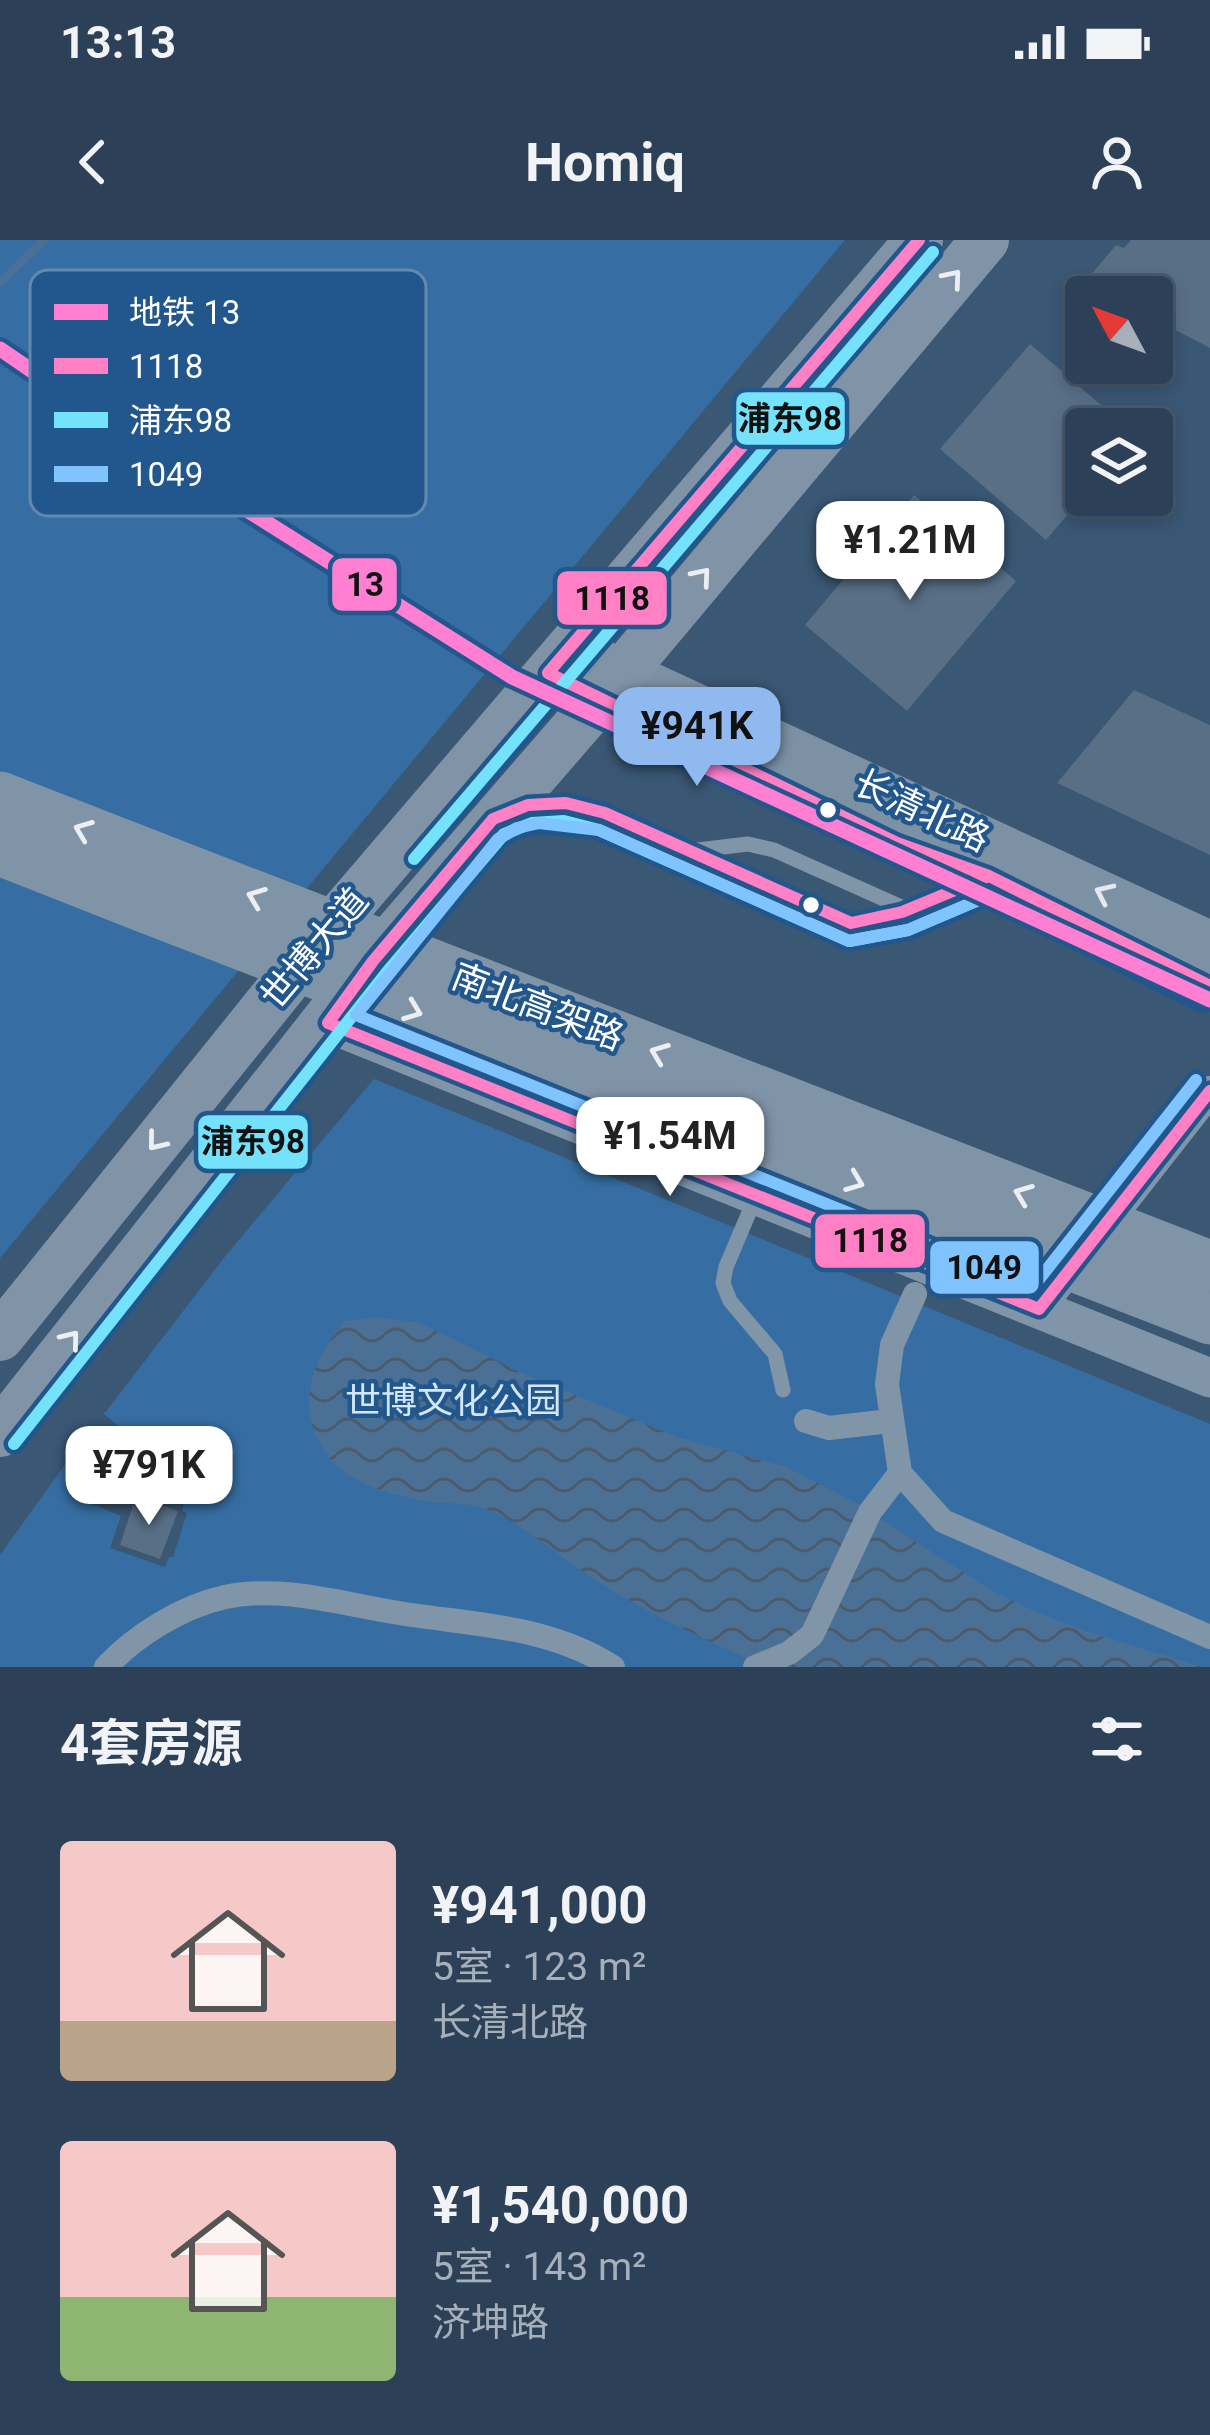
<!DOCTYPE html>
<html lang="zh">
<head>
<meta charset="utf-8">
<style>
  :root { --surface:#2c4157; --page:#34485d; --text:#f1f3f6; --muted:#a6afba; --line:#485a6d; --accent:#90b9f0 }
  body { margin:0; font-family:Roboto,"Noto Sans SC",sans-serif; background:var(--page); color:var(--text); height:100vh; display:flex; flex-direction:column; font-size:45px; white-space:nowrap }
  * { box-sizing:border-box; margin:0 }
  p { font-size:39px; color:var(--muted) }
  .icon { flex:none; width:66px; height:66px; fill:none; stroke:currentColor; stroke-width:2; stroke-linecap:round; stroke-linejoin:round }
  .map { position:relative; height:1427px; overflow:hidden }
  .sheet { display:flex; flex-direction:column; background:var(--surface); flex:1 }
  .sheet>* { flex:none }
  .needle { width:78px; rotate:311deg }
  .controls { position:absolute; left:1065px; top:36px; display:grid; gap:24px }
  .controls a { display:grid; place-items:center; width:108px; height:108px; border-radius:12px; background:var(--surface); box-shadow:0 6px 18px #0003,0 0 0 3px var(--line); font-size:60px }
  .price { position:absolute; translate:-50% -102px; padding:0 27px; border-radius:24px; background:#fff; color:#222; font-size:39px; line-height:78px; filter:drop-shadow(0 3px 6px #0008) }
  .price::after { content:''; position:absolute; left:50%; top:72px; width:36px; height:27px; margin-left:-18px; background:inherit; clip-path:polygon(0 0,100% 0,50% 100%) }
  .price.on { background:var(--accent); color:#111 }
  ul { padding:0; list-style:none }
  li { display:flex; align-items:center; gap:36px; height:300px; padding:0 60px }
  li span { display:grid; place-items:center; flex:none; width:336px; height:240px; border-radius:12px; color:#555 }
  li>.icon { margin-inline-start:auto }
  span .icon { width:144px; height:144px; fill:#fffc; stroke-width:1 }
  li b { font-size:51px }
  h2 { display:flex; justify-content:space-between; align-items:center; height:144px; padding:0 60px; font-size:51px }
  .status { display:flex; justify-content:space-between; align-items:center; height:84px; padding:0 60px; background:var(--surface); direction:ltr }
  .status svg { height:33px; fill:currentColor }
  header { display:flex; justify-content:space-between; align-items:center; height:156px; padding:0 60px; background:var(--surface); font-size:54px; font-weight:700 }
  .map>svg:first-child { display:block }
  .park { fill:#366ea3 }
  .water { fill:url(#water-waves) }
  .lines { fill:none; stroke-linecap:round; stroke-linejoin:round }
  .stream { stroke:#4b7095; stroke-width:8 }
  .building { fill:#586f86 }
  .service { stroke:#8195a8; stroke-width:15 }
  .pedestrian { stroke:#8195a8; stroke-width:24 }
  .minor { stroke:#8195a8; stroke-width:30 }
  .tertiary { stroke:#8195a8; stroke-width:39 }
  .secondary { stroke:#7d91a4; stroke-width:42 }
  .primary { stroke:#8093a7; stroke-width:48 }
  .trunk { stroke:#8094a7; stroke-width:51 }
  .trunk-bridge { stroke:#8094a7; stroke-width:51 }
  .bus-1-casing { stroke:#21578d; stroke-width:21 }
  .bus-2-casing { stroke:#21578d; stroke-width:21 }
  .bus-3-casing { stroke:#21578d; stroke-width:21 }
  .bus-1 { stroke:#ff80c5; stroke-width:12 }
  .bus-2 { stroke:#73e2fa; stroke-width:12 }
  .bus-3 { stroke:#80c4ff; stroke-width:12 }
  .metro-1-casing { stroke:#21578d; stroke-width:24 }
  .metro-1 { stroke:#ff80d2; stroke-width:15 }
  .oneway { stroke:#eceff2 }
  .oneway2 { stroke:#e5e9ed }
  .bus-dot { fill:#fff; stroke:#21578d; stroke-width:4.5 }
  .labels { text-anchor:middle; stroke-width:9; stroke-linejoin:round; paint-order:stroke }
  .street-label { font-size:36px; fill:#fff; stroke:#21578d }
  .park-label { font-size:36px; fill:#d4e7f9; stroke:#21578d }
  .key { fill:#21578d; stroke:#6489af; stroke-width:3 }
  .key-label { font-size:33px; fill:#fff }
  .line-badge { stroke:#21578d; stroke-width:4.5 }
  .pale-badge-label { font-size:33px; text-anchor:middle; font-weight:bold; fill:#111 }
</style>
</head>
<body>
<div class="status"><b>13:13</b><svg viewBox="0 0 49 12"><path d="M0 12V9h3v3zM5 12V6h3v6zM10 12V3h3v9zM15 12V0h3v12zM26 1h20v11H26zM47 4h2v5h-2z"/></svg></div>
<header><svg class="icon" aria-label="back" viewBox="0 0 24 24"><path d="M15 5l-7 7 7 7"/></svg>Homiq<svg class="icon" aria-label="person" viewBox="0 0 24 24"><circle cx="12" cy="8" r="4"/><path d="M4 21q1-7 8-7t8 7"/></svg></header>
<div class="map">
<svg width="1210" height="1427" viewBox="0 0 1210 1427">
  <defs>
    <pattern id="water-waves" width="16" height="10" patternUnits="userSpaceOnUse" patternTransform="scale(3)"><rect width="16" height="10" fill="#4b7095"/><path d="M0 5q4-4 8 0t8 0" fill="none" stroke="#4c5a69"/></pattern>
  </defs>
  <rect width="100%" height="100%" fill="#3a5774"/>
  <path class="park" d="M0 0H845L0 1018Z
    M374 839 1210 1184V1427H0V1315L85 1197 95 1205 78 1258 121 1276 110 1308 165 1327 169 1317H173L187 1273 182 1271 189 1243 104 1174 227 1014Z"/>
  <path class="water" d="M378 1077 420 1083 522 1133 677 1197 786 1227 853 1261 989 1349 1034 1371 1088 1392 1202 1427H768C706 1401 644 1372 588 1335 552 1312 520 1280 479 1267 465 1262 448 1264 433 1262 402 1257 353 1246 332 1221 292 1173 309 1124 345 1081Z"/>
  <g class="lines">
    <path class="stream" d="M0 43 44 0"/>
  </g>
  <path class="building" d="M1131 0H1210V108L1152 78V57H1111L1084 43 1116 5 1124 8Z
    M1030 104 1129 189H1086V253L1046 300 940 209Z
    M914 255 1016 341 907 471 805 385Z
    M1134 450 1210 485V615L1057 543Z
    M136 1256 178 1271 160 1319 120 1305Z"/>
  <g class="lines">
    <path class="service" d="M524 567 566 563 605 573 851 683H864L977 641
      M689 611 748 604 774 610 906 669
      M756 956 726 1027 723 1043 730 1061 775 1114 783 1150"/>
    <path class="pedestrian" d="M806 1181 829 1188 890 1181
      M900 1233 943 1281 1210 1397
      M106 1427C136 1395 181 1367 225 1357 282 1345 342 1364 399 1373 473 1385 548 1385 613 1427
      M755 1427 789 1413 812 1395 870 1272 900 1233 887 1144 892 1105 915 1054"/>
    <path class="minor" d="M1039 1069 1210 851"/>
    <path class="tertiary" d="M328 783 1210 1138"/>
    <path class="secondary" d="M570 406 1210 702
      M548 433 897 603 989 636 1210 746"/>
    <path class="primary" d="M0 1097 314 707 919 0
      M0 1193 373 721 600 459 985 0"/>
    <path class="trunk" d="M0 557 167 622
      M0 610 147 668"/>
    <path class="trunk-bridge" d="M167 622 1210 1026
      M147 668 1210 1079"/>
    <defs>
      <path id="bus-1" d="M919 0 548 433 897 603 989 636 1210 746
        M989 636 902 672 851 683 605 573 566 563 546 564 528 565 493 579 373 721 328 783 1039 1069 1210 851"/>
      <path id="bus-2" d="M414 619 933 12
        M14 1204 387 732 504 594 532 583 564 581 599 590 849 701 908 690 988 656 1202 762"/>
      <path id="bus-3" d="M1196 840 1033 1047 356 775 498 599 517 588 539 583 599 590 849 701 908 690 988 656 1202 762"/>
    </defs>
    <use href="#bus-1" class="bus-1-casing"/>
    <use href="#bus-2" class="bus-2-casing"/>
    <use href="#bus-3" class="bus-3-casing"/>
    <use href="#bus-1" class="bus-1"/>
    <use href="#bus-2" class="bus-2"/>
    <use href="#bus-3" class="bus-3"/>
    <defs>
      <path id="metro-1" d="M0 109 104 180 512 437 1210 760"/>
    </defs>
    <use href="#metro-1" class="metro-1-casing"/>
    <use href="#metro-1" class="metro-1"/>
  </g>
  <defs><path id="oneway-chevron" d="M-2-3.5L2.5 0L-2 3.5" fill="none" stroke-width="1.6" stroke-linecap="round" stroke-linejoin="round" transform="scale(3)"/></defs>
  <g class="oneway">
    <use href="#oneway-chevron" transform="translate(953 38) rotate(-50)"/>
    <use href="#oneway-chevron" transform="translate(702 336) rotate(-50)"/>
    <use href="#oneway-chevron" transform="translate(83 590) rotate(-159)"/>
    <use href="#oneway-chevron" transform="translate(256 657) rotate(-159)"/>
    <use href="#oneway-chevron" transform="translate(413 771) rotate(21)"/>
    <use href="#oneway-chevron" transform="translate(659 813) rotate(-159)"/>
    <use href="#oneway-chevron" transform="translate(156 902) rotate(129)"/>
    <use href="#oneway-chevron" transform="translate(855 942) rotate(21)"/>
    <use href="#oneway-chevron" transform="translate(1023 954) rotate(-159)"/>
    <use href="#oneway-chevron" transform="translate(71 1099) rotate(-51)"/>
  </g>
  <use class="oneway2" href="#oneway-chevron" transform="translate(1104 653) rotate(-155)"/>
  <g class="bus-dot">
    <circle cx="828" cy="570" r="10"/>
    <circle cx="811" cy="665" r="10"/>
  </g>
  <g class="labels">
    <g class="street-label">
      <text transform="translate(922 570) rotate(25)" y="13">长清北路</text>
      <text transform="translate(314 708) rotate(-50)" y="13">世博大道</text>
      <text transform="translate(538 766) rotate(21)" y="13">南北高架路</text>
    </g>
    <g class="park-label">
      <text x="453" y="1173">世博文化公园</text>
    </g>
  </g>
  <rect x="30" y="30" width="396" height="246" rx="18" class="key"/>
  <rect x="54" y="64" width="54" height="16" fill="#ff80d2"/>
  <rect x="54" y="118" width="54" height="16" fill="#ff80c5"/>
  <rect x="54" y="172" width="54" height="16" fill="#73e2fa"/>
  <rect x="54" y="226" width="54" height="16" fill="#80c4ff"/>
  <g class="key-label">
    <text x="129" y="84">地铁 13</text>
    <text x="129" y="138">1118</text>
    <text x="129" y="192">浦东98</text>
    <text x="129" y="246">1049</text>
  </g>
  <g class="line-badge">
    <rect x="734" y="150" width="113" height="57" rx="12" fill="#73e2fa"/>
    <rect x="330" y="316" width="69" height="57" rx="12" fill="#ff80d2"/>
    <rect x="555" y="329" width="114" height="58" rx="12" fill="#ff80c5"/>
    <rect x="196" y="873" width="114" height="58" rx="12" fill="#73e2fa"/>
    <rect x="813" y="972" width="114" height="58" rx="12" fill="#ff80c5"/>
    <rect x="928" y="999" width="113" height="57" rx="12" fill="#80c4ff"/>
  </g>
  <g class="pale-badge-label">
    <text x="790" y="190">浦东98</text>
    <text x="365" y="356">13</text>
    <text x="612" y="370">1118</text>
    <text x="253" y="913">浦东98</text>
    <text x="870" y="1012">1118</text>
    <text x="984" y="1039">1049</text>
  </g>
</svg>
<div class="controls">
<a><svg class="needle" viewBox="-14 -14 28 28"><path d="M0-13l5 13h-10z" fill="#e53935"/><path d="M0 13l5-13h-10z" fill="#a6afba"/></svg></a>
<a><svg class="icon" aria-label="layers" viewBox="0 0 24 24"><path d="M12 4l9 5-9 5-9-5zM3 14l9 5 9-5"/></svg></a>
</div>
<b class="price" style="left:910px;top:363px">¥1.21M</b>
<b class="price on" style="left:697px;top:549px">¥941K</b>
<b class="price" style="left:670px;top:959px">¥1.54M</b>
<b class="price" style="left:149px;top:1288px">¥791K</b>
</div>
<section class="sheet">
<h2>4套房源<svg class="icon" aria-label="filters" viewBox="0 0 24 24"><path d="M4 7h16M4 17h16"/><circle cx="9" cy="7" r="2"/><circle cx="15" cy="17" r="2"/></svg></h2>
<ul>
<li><span style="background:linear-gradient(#f6c9c9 75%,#b9a48a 0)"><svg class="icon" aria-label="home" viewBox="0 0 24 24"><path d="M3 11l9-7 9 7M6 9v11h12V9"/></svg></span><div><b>¥941,000</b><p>5室 · 123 m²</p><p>长清北路</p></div></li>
<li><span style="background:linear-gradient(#f6c9c9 65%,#8fb573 0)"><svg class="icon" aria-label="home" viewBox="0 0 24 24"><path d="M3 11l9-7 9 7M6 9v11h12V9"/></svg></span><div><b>¥1,540,000</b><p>5室 · 143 m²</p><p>济坤路</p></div></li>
</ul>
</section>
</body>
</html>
